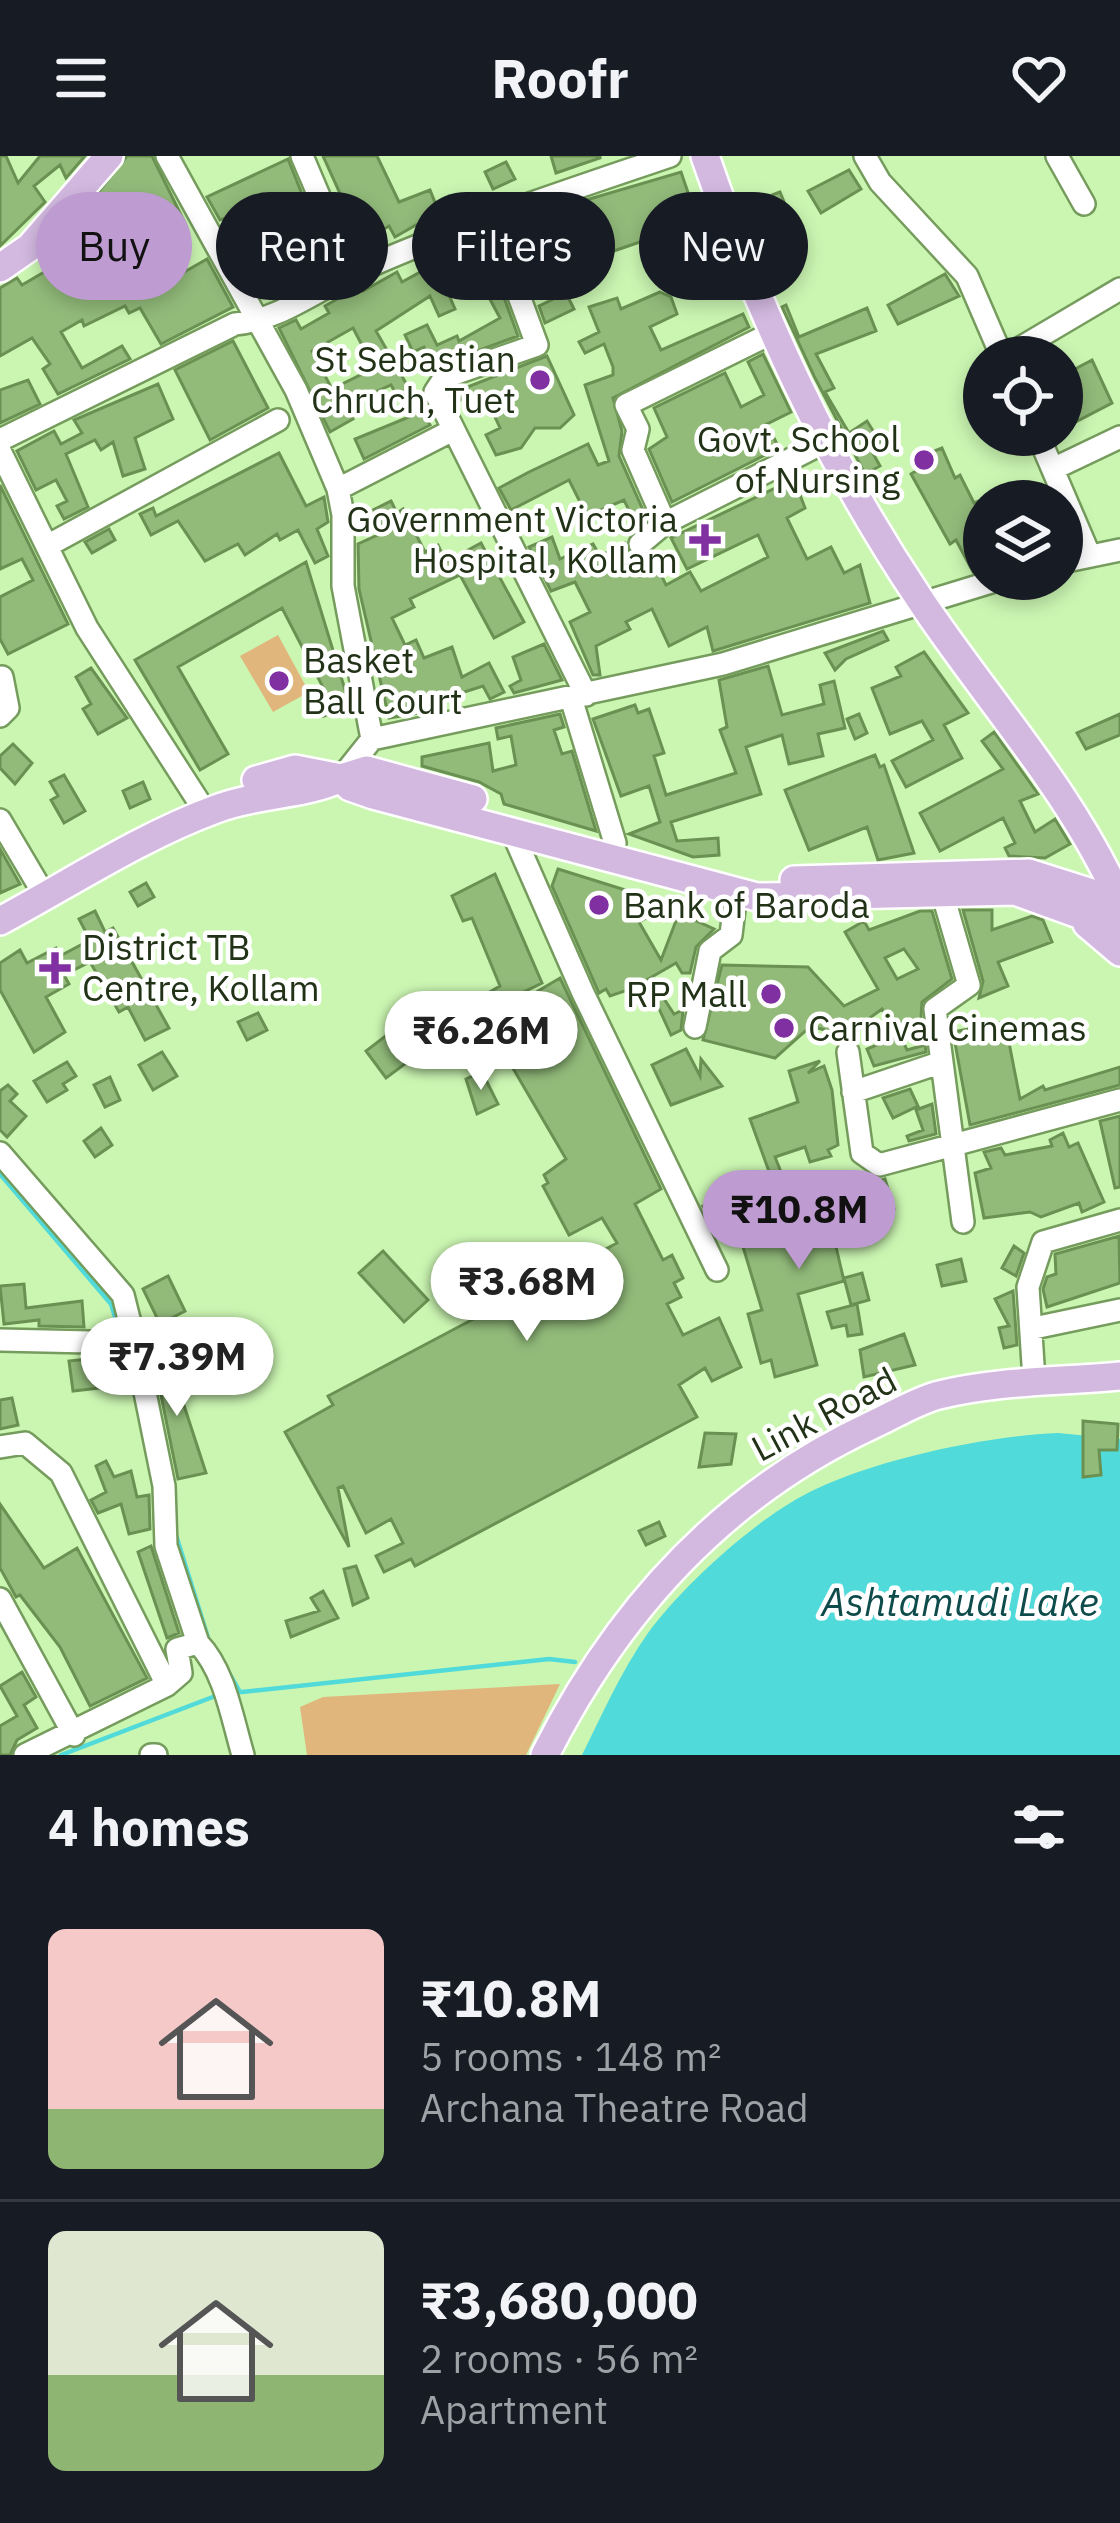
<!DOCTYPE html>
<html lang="en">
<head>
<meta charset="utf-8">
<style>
  :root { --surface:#171b24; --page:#20242c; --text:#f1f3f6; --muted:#9ea1a6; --line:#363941; --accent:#be9bd0 }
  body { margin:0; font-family:"IBM Plex Sans",sans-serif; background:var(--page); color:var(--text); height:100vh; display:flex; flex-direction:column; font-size:45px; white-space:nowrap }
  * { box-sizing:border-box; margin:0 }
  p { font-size:39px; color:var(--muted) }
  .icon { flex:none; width:66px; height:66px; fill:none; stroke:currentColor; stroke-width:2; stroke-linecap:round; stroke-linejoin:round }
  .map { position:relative; height:1599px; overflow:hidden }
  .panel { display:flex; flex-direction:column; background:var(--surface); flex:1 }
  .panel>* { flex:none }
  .hud { position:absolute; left:36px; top:36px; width:1050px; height:108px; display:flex; gap:24px }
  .tools { position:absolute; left:963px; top:180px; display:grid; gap:24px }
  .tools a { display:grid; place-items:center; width:120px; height:120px; border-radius:50%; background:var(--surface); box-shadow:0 6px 18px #0003; font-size:60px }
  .price { position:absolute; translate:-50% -102px; padding:0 27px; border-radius:42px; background:#fff; color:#222; font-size:39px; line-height:78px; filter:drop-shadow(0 3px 6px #0008) }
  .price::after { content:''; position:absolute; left:50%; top:72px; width:36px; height:27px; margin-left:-18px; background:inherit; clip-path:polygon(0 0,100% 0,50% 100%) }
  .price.on { background:var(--accent); color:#111 }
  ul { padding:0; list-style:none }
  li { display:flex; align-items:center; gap:36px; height:300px; padding:0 48px }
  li+li { border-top:3px solid var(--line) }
  li span { display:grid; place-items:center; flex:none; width:336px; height:240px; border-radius:18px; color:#555 }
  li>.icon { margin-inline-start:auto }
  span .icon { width:144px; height:144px; fill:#fffc; stroke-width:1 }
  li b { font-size:51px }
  h2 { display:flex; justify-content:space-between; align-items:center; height:144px; padding:0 48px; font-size:51px }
  .chip { padding:0 42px; border-radius:54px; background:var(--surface); box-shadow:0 6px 18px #0003; font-size:42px; line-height:108px }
  .chip.on { background:var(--accent); color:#111 }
  header { display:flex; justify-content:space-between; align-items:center; height:156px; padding:0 48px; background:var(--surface); font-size:54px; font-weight:700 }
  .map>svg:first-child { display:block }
  .green { fill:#e1b67c }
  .water { fill:#50dad9 }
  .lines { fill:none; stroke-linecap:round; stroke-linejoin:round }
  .stream { stroke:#50dad9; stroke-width:4.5 }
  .building { fill:#92bb7a; stroke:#6a9152; stroke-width:3; fill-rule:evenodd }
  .minor-casing { stroke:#759c5d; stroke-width:26 }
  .major-casing { stroke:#fff; stroke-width:32 }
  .minor { stroke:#fff; stroke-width:21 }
  .major { stroke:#d3b9e0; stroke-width:27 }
  .poi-dot { fill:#8030a1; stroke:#fff; stroke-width:4.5 }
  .labels { text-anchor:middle; stroke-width:9; stroke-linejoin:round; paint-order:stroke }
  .poi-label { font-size:36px; fill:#223217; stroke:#fff; text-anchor:end }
  .street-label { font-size:36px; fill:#223217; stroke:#fff }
  .water-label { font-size:39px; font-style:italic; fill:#0e4c4b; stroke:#fff }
</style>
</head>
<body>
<header><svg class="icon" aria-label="menu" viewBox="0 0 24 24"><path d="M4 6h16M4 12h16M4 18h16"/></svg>Roofr<svg class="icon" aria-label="heart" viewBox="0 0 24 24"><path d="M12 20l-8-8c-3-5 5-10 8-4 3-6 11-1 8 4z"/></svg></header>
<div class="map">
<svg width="1120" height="1599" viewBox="0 0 1120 1599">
  <rect width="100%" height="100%" fill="#cbf6b2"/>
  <path class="green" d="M278 479 309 536 273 556 240 500Z
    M560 1528 526 1599H307L300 1551 323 1541Z"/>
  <path class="water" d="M1058 1277 1120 1283V1599H582C603 1557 621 1515 648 1477 684 1428 761 1358 816 1333 882 1302 986 1280 1058 1277Z"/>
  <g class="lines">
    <path class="stream" d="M0 1018 111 1148 121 1180
      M175 1376 209 1485
      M228 1515 240 1536
      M242 1536 549 1503 575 1506
      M61 1599 218 1539"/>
  </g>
  <path class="building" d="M0 0H6L18 27 40 0H85L66 22 60 9 34 30 45 46 0 90Z
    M127 0H152L185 67 146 93 165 127 207 103 233 151 161 188 140 152 129 157 125 150 84 170 82 164 61 176 82 212 122 190 130 203 58 238 43 213 50 208 32 182 0 200V132L17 122 22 129 75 98 78 104 100 96 82 72 72 83 65 78Z
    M323 0H377L399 46 430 34 442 64 419 73 416 69 395 81 389 70 362 86Z
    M551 0H600V2L556 17Z
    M288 3 308 53 324 62 343 99 310 120 305 114 275 130 258 95 249 100 240 88 286 65 275 45 220 64 207 41Z
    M506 6 515 23 493 33 485 16Z
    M849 14 861 33 821 57 808 35Z
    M681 16 698 66 605 98 586 44Z
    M780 36 794 70 757 85 743 50Z
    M572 49 574 55 529 70 544 116 528 121 510 71Z
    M482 81 518 180 434 211 424 191 413 196 405 179 427 169 437 189 457 180 459 185 500 162 477 119 445 130 455 153 439 160 430 140 376 175 430 269 364 303 355 283 409 261 391 229 345 250 353 263 330 276 279 172 296 164 301 173 329 157 325 150 351 135 360 131 363 135 397 116 402 126 422 115 418 106ZM353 172 374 212 332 233 312 195Z
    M945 118 959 140 898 168 888 149Z
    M660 136 671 141 677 158 650 171 661 194 743 158 749 171 613 242 622 275 619 300 647 363 637 371 624 344 587 360 569 324 511 354 499 332 529 316 588 288 598 309 609 305 585 229 613 219V211L604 188 585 197 579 186 599 176 589 151 617 142 621 153Z
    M566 137 574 153 545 167 539 150Z
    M786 149 799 181 867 152 876 175 816 198 834 232 825 236 849 277 867 265 880 286 870 292 880 310 865 318 814 220 782 151Z
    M233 185 268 252 210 284 175 214Z
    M763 198 791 256 767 268 779 292 672 346 649 293 667 281 654 252 725 217 741 251 764 239 748 206Z
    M547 200 574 259 560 272H535L521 292 496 299 486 279 500 272 489 248 478 253 471 238 457 246 452 237Z
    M1092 204 1112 247 1062 273V220Z
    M28 224 40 248 0 267V234Z
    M158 228 173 263 135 282 145 313 123 320 113 286 101 294 95 284 66 298 88 351 64 363 57 350 67 345 56 324 36 334 17 295 54 275 61 288 82 277 74 264Z
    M942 292 955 322 960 319 974 347 981 344 984 350V412L973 416 956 384 950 388 911 318 919 313 917 302Z
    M279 297 306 350 324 341 328 366 317 373 328 400 315 407 298 374 280 384 277 378 245 399 238 388 205 405 178 365 151 379 140 358 153 352 156 360Z
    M794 323 805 352 787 362 807 403 831 391 844 417 860 409 870 447 713 495 707 471 669 490 652 453 626 466 630 473 596 490 600 519H593L570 466 590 456 575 426 551 435 529 391 552 381 560 403 593 388 600 400 625 387 634 402 651 398 666 429 690 416 701 435 768 401 758 379 687 413 671 382Z
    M0 329 68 468 8 498 0 483V441L33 424 22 403 0 413Z
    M391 345 397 357 403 353 425 396 438 389 446 406 481 387 524 466 494 482 460 419 410 443 414 451 392 462 405 489 416 484 424 502 452 491 462 521 489 507 504 536 490 543 483 530 442 543 444 549 431 555 389 562 359 433 358 388 382 377 371 355Z
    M109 373 115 384 92 397 85 386Z
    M306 406 350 550 324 560 326 537 282 452 178 511 228 598 200 614 135 504Z
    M883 475 888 484 846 503 835 514 825 497Z
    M544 488 562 524 514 537 510 530 521 524 513 501Z
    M924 496 968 557 944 569 962 602 906 631 892 605 933 584 922 565 890 578 872 532 901 520 896 511Z
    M768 510 782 559 824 548 820 529 834 525 845 572 818 578 823 600 789 608 782 579 746 591 761 638 671 666 677 685 718 682 719 699 693 701 629 678 660 666 649 630 621 640 593 563 635 549 638 557 649 553 664 597 654 600 666 639 736 617 720 574 727 571 719 524Z
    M91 512 127 562 98 578 83 553 91 548 76 521Z
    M560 558 564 571 554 574 562 598 572 595 596 675 504 648 501 638 479 626 422 610V601L489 587 493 615 516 609 511 580 498 583 496 572Z
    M859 558 867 577 855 583 847 563Z
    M1120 558V579L1086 593 1077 577Z
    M994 576 1038 638 1020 645 1035 676 1055 663 1070 688 1045 702 1009 700 1005 692 1015 687 1003 662 940 695 920 657 1003 613 982 585Z
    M13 588 32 607 15 628 0 612V600Z
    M875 599 880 611 884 609 914 697 878 704 867 671 809 694 785 634Z
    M64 619 85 655 64 667 51 644 58 640 50 626Z
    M143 626 150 643 130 652 123 635Z
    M0 693 20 728 0 737Z
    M558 713 635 737 648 761 639 766 661 804 679 757 714 773 696 791 690 817H682L676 807 631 833 610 840 606 833 599 837 552 730Z
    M495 718 542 827 497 849 488 837 500 830 472 762 463 765 452 740Z
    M146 727 154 741 138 750 130 736Z
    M963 754H992V774L1032 760 1043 764 1052 786 998 806 1008 830 979 842 983 825Z
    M95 755 105 776 113 772 169 872 145 884 128 851 119 856 90 806 64 819 69 828 46 841 65 876 34 896 0 834V807L20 794 27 807 56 792 60 800 90 784 79 763Z
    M920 755H932L952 823 922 846 921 862 893 875 882 853 845 880 811 870 775 902 703 884 722 809 808 811 844 850 878 833 845 776 864 765 869 774ZM904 793 918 813 897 823 885 802Z
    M560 822 661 1033 635 1048 663 1104 672 1099 683 1122 674 1127 681 1141 667 1148 683 1179 719 1162 741 1211 712 1225 705 1212 679 1229 697 1261 415 1410 411 1403 384 1416 376 1400 403 1387 391 1363 366 1377 343 1330 338 1332 349 1391 285 1276 333 1249 328 1240 617 1087 602 1062 569 1079 543 1030 548 1027 544 1019 566 1003 493 878 548 852 538 835Z
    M657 832 674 858 683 854 681 874 671 879 651 835Z
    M258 857 267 874 247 884 238 866Z
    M1005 866 1020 943 1043 930 1045 934 1120 911V929L970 969 953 876Z
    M392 875 413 902 386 922 366 895Z
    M900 879 907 894 925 889 926 896 874 910 867 893Z
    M686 893 700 920 701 903 722 930 671 949 652 909Z
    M162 896 177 920 153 934 139 909Z
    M820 905 808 917 824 910 832 934 838 989 828 994 831 1000 810 1006 805 991 775 1001 789 1036 711 1067 703 1050 739 1043 736 1035 771 1021 750 963 798 946 789 915Z
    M67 906 76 920 63 928 67 934 47 946 34 925Z
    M482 916 498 948 477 958 466 923Z
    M110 921 120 944 105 951 94 929Z
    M8 929 17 938 10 945 26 960 7 981 0 974V935Z
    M910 933 918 950 893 962 883 942Z
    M932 948 936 978 909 985 907 980 923 974 916 954Z
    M1120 960V1031L1115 1032 1100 965Z
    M101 972 112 989 95 1001 84 985Z
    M1063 977 1069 991 1078 987 1104 1046 1082 1056 1079 1047 1041 1061 1030 1056 984 1062 975 1017 991 1012 984 996 1001 992 1005 999 1052 990 1050 984Z
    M885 1023 894 1053 853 1065 851 1058 830 1065 844 1125 798 1138 817 1209 775 1221 771 1204 761 1207 748 1158 762 1154 738 1074 837 1048 844 1036Z
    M1119 1080 1120 1127 1047 1151 1043 1133 1047 1121 1056 1118 1055 1098Z
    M1014 1090 1024 1097 1016 1120 1002 1112Z
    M480 1092 496 1120 469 1137 461 1124 478 1113 469 1098Z
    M383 1095 428 1144 404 1166 359 1117Z
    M961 1103 966 1125 942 1130 937 1109Z
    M862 1117 869 1144 851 1149 844 1122Z
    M168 1120 185 1155 160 1168 143 1133Z
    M24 1128 26 1152 82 1145 84 1171 39 1170V1164L4 1168 0 1130Z
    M1013 1135 1017 1189 1004 1192 999 1172 1009 1170 995 1143Z
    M857 1148 862 1178 848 1180 846 1169 832 1172 827 1156Z
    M904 1178 915 1209 864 1221 860 1194Z
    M164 1188 206 1317 178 1323 151 1190Z
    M97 1202 100 1232 73 1235 69 1205Z
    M12 1242 18 1269 0 1273V1244Z
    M1083 1265 1118 1268 1117 1294H1099L1101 1319 1083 1321Z
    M705 1277 736 1278 731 1308 699 1311Z
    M106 1305 114 1321 131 1315 137 1341 149 1339 150 1373 129 1378 121 1348 98 1357 91 1344 106 1336 96 1310Z
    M0 1348 44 1412 77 1392 147 1522 90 1550 60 1491 20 1439 16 1441 0 1412Z
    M659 1366 665 1380 646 1389 639 1375Z
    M151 1390 179 1477 167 1482 138 1396Z
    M356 1410 368 1442 353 1449 344 1413Z
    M323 1435 338 1462 291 1481 286 1465 319 1455 311 1442Z
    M22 1516 36 1541 24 1549 37 1572 17 1584 10 1599H0V1570L17 1560 0 1530Z"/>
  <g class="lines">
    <defs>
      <path id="minor" d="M167 0 296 234 338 333 343 359V430L372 583
        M302 0 322 47
        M865 0 880 26 967 120 1002 201
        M1057 0 1084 48
        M490 61 537 189 445 221 435 236 586 539
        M1005 201 1120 133
        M1038 279 1089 398
        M0 284 235 168C277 165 316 134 354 117 456 71 564 36 670 0
        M0 295 87 472 199 646
        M1053 313 1120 281
        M338 333 453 274
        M665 367 825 286
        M640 388 665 367 633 294 638 273 626 249 770 178
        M47 390 278 264
        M1062 406 1120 394
        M571 542 615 687
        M0 560 8 552 2 521
        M341 622 372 583 723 508 1001 423
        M0 664 39 730
        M511 673 583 837 717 1114
        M942 736 969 829 935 853 963 1066
        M695 871 710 795 731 779 736 736
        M848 896 862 997 879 1009 1120 944
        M853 936 942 906
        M0 997 123 1139 135 1187
        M1034 1172 1120 1154
        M0 1184 135 1187 164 1330 166 1390 198 1487C225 1515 232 1562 243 1599
        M1034 1224 1028 1131 1043 1086 1120 1064
        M0 1291 25 1287 61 1317 167 1529
        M0 1443 74 1579
        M25 1599 167 1529 181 1517 177 1493 198 1487
        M151 1599H156"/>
      <path id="major" d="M705 0C759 157 826 303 919 442 986 543 1070 633 1120 745
        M0 112 30 91 109 0
        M256 624 295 613 341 622 367 614 473 643
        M794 724 1029 717 1120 746
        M0 765C71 727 140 681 216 653 257 637 303 640 341 622L350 631 373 639 757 741 1015 735 1120 773
        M1087 768 1120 796
        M545 1599C618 1454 724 1338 872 1269 894 1259 916 1245 939 1239 1000 1224 1058 1226 1120 1220"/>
    </defs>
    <use href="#minor" class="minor-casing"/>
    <use href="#major" class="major-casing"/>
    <use href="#minor" class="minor"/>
    <use href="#major" class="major"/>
  </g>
  <g class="poi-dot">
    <circle cx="540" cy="224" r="12"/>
    <circle cx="924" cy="304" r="12"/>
    <path d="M699 366h12v12h12v12h-12v12h-12v-12h-12v-12h12z"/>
    <circle cx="279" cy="525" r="12"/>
    <circle cx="599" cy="749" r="12"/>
    <path d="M49 794h12v12h12v12h-12v12h-12v-12h-12v-12h12z"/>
    <circle cx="771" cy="838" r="12"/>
    <circle cx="784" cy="872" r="12"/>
  </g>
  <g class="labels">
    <g class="poi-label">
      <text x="516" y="216">St Sebastian<tspan x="516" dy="41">Chruch, Tuet</tspan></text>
      <text x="900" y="296">Govt. School<tspan x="900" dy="41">of Nursing</tspan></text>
      <text x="678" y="376">Government Victoria<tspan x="678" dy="41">Hospital, Kollam</tspan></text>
      <text x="303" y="517" text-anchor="start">Basket<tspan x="303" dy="41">Ball Court</tspan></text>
      <text x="623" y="762" text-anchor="start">Bank of Baroda</text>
      <text x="82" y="804" text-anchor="start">District TB<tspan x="82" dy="41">Centre, Kollam</tspan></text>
      <text x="747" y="851">RP Mall</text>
      <text x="808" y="885" text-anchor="start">Carnival Cinemas</text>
    </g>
    <g class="street-label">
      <text transform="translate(824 1258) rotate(-28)" y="13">Link Road</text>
    </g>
    <g class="water-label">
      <text x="960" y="1460">Ashtamudi Lake</text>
    </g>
  </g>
</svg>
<div class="tools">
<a><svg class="icon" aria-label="locate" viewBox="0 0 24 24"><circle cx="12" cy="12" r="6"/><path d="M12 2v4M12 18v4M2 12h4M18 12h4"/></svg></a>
<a><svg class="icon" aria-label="layers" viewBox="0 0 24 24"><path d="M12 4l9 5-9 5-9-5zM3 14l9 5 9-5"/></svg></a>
</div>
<b class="price" style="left:481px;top:937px">₹6.26M</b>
<b class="price on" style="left:799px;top:1116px">₹10.8M</b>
<b class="price" style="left:527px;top:1188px">₹3.68M</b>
<b class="price" style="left:177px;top:1263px">₹7.39M</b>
<div class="hud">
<a class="chip on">Buy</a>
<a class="chip">Rent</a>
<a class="chip">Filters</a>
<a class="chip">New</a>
</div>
</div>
<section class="panel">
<h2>4 homes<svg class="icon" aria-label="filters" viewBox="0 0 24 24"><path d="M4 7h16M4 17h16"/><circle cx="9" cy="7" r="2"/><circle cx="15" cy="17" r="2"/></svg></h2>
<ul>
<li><span style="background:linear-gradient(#f6c9c9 75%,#8fb573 0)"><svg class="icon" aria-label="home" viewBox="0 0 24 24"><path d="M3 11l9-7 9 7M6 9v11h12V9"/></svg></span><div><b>₹10.8M</b><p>5 rooms · 148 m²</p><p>Archana Theatre Road</p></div></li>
<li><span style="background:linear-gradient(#dfe7d0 60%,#8fb573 0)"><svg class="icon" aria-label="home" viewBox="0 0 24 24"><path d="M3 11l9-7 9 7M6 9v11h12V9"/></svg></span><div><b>₹3,680,000</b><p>2 rooms · 56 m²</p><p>Apartment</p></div></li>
</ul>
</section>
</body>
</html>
